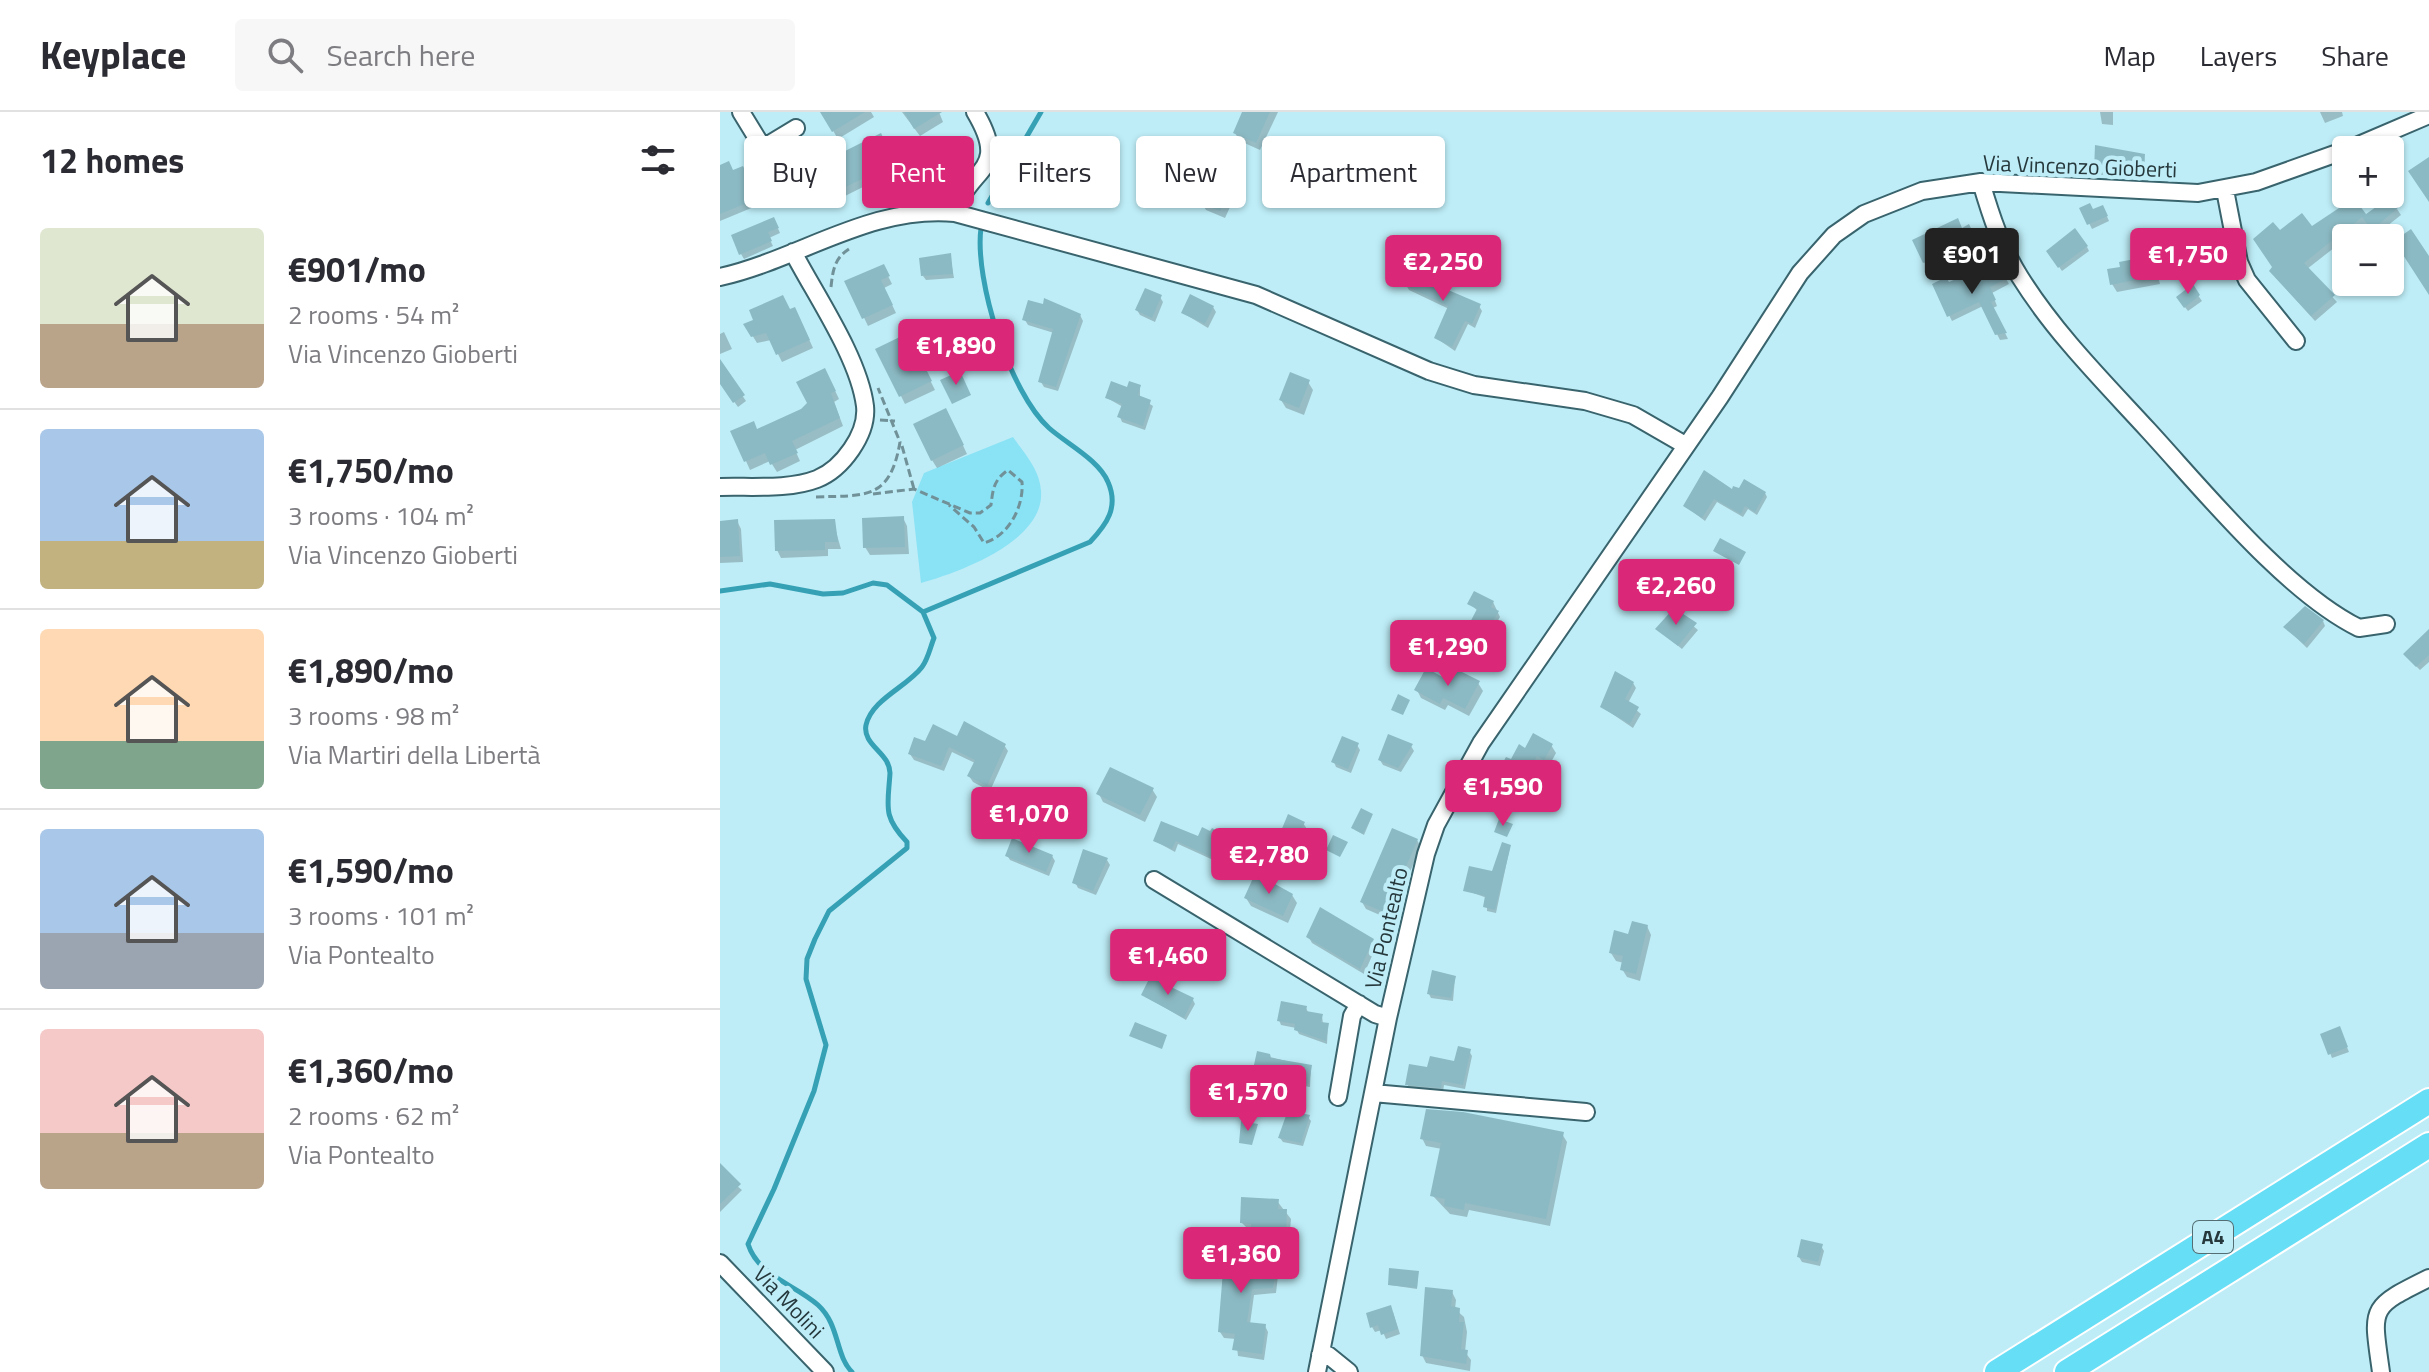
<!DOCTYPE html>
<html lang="en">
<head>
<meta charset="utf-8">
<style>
  :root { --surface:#fff; --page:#f7f7f7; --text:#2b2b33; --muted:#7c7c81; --line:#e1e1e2; --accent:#db2777 }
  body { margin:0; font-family:"Titillium Web",sans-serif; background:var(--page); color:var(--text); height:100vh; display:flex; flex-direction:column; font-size:30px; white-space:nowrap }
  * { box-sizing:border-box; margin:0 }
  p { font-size:26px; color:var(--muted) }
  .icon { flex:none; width:44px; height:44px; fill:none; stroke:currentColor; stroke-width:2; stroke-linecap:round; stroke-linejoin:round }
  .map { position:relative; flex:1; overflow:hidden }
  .panel { display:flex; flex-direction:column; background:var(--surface); width:720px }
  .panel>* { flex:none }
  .guide { position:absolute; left:24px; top:24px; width:760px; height:72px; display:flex; gap:16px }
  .buttons { position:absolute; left:1612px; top:24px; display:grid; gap:16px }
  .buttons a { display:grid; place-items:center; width:72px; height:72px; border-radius:8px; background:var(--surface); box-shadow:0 2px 6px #0004; font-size:40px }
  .price { position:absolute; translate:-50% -68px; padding:0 18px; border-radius:8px; background:var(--accent); color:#fff; font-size:26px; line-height:52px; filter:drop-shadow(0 2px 4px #0008) }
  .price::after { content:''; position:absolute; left:50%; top:48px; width:24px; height:18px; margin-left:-12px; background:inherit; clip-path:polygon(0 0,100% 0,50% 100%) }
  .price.active { background:#222; color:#fff }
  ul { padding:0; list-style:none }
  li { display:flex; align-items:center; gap:24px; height:200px; padding:0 40px }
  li+li { border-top:2px solid var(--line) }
  li span { display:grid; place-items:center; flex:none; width:224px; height:160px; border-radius:8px; color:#555 }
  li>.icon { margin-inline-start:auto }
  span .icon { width:96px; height:96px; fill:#fffc; stroke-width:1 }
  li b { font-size:34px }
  h2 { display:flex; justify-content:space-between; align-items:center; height:96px; padding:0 40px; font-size:34px }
  .tag { padding:0 28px; border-radius:8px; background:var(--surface); box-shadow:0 2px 6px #0004; font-size:28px; line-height:72px }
  .tag.active { background:var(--accent); color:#fff }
  header { display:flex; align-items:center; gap:48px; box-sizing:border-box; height:112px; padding:0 40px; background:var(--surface); border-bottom:2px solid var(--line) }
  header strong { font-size:38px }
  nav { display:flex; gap:44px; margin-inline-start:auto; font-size:28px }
  .search { width:560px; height:72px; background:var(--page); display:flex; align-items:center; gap:20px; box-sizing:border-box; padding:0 28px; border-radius:8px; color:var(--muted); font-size:30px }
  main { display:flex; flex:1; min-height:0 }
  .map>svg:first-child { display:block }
  .green { fill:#8ae2f5 }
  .shadow { fill:#0003 }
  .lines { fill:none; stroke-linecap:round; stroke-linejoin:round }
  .stream { stroke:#36a1b5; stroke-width:5 }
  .building { fill:#8cbac4 }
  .minor-casing { stroke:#39646d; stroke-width:20 }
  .highway-casing { stroke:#fff; stroke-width:28 }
  .path { stroke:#719198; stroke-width:3; stroke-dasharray:8 4; stroke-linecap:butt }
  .minor { stroke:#fff; stroke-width:16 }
  .highway { stroke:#66def6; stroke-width:24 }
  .labels { text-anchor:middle; stroke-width:8; stroke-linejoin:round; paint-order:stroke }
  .shield { fill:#beedf7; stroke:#546e74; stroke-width:2 }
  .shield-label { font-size:20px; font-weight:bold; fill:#26383c }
  .street-label { font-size:22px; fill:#26383c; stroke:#beedf7 }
</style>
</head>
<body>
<header>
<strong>Keyplace</strong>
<div class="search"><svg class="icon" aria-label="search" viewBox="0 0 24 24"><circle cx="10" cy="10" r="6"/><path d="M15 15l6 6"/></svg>Search here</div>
<nav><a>Map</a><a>Layers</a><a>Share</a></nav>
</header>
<main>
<section class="panel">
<h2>12 homes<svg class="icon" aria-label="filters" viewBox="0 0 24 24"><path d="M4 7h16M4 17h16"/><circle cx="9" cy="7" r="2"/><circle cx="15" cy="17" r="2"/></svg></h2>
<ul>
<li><span style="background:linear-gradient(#dfe7d0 60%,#b9a48a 0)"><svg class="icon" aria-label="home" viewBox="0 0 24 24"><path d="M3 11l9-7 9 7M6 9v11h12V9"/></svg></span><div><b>€901/mo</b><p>2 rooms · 54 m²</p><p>Via Vincenzo Gioberti</p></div></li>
<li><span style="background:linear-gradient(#a9c7e8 70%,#c2b280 0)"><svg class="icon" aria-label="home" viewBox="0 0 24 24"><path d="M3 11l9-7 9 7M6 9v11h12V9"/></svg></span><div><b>€1,750/mo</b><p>3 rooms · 104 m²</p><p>Via Vincenzo Gioberti</p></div></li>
<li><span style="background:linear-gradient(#ffd9b3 70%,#7fa58c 0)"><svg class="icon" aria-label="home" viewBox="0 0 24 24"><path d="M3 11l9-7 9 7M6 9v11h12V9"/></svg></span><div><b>€1,890/mo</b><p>3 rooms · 98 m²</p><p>Via Martiri della Libertà</p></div></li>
<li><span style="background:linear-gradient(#a9c7e8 65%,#9aa5b1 0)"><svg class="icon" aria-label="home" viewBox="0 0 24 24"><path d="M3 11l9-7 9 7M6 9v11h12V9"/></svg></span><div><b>€1,590/mo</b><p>3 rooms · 101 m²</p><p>Via Pontealto</p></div></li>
<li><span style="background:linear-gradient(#f6c9c9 65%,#b9a48a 0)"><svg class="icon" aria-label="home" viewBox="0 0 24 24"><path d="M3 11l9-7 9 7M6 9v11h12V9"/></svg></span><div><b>€1,360/mo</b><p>2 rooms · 62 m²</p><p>Via Pontealto</p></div></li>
</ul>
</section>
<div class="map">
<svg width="1709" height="1260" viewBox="0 0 1709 1260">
  <rect width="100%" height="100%" fill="#beedf7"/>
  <path class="green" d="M293 325C305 342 320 358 321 379 325 429 240 460 201 471L192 390 204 361Z"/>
  <path class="shadow" d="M102 0H151L154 5 118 27Z
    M182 0H219L223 10 200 24Z
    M525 0H558L540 38 520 29 515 21Z
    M1380 0H1393V13L1382 12Z
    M1600 0H1622L1623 4 1605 11Z
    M160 24 177 58 115 89 99 54Z
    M1424 44 1426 61 1378 63 1376 58Z
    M0 54 13 61 22 57 41 92 0 109Z
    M520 63 525 72 516 96 511 93 505 106 486 98 481 90Z
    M1634 89 1646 105 1677 97 1681 103 1652 126H1626V143L1619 132 1587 157 1617 190 1595 209 1555 165 1559 121 1591 117Z
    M1362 97 1385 100 1389 109 1372 117Z
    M56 112 60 121 49 126 53 134 24 147 21 142Z
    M1242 118 1253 122 1258 133 1209 157 1204 150Z
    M1497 127 1503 153 1465 163 1462 158Z
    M1367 135 1369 139 1342 159 1329 140Z
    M1431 136 1440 172 1397 180 1392 172 1402 156Z
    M230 143 234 166 206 168 203 164Z
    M163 154 172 172 164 176 176 201 148 214 127 170Z
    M1281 158 1289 172 1272 181 1277 194 1273 196 1288 227 1280 228 1263 194 1232 209 1214 173 1265 167Z
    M719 162 722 167 717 176 759 194 762 199 755 216 748 212 735 239 716 226 729 197 689 178 686 173Z
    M1472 175 1482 189 1468 199 1461 190Z
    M440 185 443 190 435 210 420 203 417 198Z
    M324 195 360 203 363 209 338 279 324 275 321 270 334 221 308 213 305 208Z
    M493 195 496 200 488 216 463 201Z
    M70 200 79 205 93 236 62 250 51 228 37 231 26 213Z
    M4 220 12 237 0 242V222Z
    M198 230 207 247 201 250 215 278 185 292 158 238Z
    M0 251 26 289 18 295 0 270Z
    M109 266 119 287 114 290 123 314 75 338 80 349 57 360 50 349 30 358 13 320 37 319 82 298Z
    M588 270 593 278 584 303 566 296 561 288Z
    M420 275V286L433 294 425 318 402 310 400 305 403 295 387 286Z
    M230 306 247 342 217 356 212 348Z
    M1013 380 1045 381 1047 385 1037 403 1028 397 1023 405 997 390 985 409 965 394Z
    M183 406 187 414 189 442 150 443 145 435Z
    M17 409 21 417 23 450 0 451V411Z
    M113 409 121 437H108V444L61 446 57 438Z
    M773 490 780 505 757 545 730 531 727 526 747 520 758 499 750 492Z
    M955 499 978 518 962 537 937 517Z
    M1603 509 1605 514 1587 536 1566 516Z
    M1709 520V550L1700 558 1689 547Z
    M758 571 763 579 749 604 728 593 725 598 701 586 697 578Z
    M913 571 916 576 908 591 921 602 913 616 882 595Z
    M238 626 284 633 288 639 270 679 253 670 249 664 255 651 232 640 224 659 194 648 190 642 206 632Z
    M637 633 640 638 631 661 616 655 614 650Z
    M831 633 836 641 829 654 821 650 799 696 776 683 771 676 792 650 806 638Z
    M691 634 694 639 681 660 663 653 660 648Z
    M432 677 437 685 425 710 383 690 379 682Z
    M652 704 644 723 635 718 634 716Z
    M583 711 587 717 581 731 566 725 563 719Z
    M491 722 519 734 522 738 513 757 458 732 455 740 435 729 479 727Z
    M697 728 701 735 669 807 646 797 642 790Z
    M790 735 776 801 767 799V786L745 778 774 762Z
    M287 743 332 744 335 749 329 764 290 748Z
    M387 748 390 753 376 783 358 776 355 770Z
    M572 783 577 791 568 811 531 794 526 786Z
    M927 814 931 823 920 869 907 865 902 857 904 851 896 849 891 841Z
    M588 824 653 828 656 835 644 862 592 831Z
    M460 830 482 831 492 851 484 867 448 849 444 841Z
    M735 866 733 889 711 886 709 882Z
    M423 883 473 888 475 892 466 908Z
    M586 896 589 902 602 904 603 912 608 913 607 932 579 922 576 916 561 913 559 908Z
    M1621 921 1629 940 1612 946 1603 923Z
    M749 939 752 944 745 977 724 973 723 980 690 977 687 972 709 958 736 952Z
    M538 942 591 955 590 975 537 966Z
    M588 1005 591 1009 583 1034 563 1030 560 1026Z
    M842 1022 847 1030 830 1114 749 1098 747 1105 730 1102 713 1084 722 1037 706 1034 702 1026Z
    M0 1060 22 1078 0 1100Z
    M557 1089 571 1107 569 1129 538 1127 522 1111Z
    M1101 1134 1104 1139 1100 1154 1082 1150 1079 1145Z
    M513 1137 517 1143 555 1149 559 1155 556 1181 534 1183 530 1212 545 1214 548 1220 544 1248 518 1244 516 1227 504 1226 500 1220 506 1152H485L481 1146Z
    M698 1161 697 1177 670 1173Z
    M732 1180 736 1188 735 1197 744 1205 747 1220 745 1240 751 1248 750 1259 706 1251 702 1243Z
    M673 1200 680 1222 666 1227 662 1218 655 1220 652 1215Z"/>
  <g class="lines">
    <path class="stream" d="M268 91 321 0
      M0 479 50 472 103 482 123 481 153 471 167 473 203 500 370 430C387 412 399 395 388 370 379 348 347 332 329 316 290 281 254 168 261 116
      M132 1260C115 1243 120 1213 98 1193 76 1173 38 1164 28 1132L54 1077 94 979 106 933 86 867 87 847 95 827 109 799 187 736V730C162 704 168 694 170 661 170 641 142 633 146 613 152 587 187 575 202 555 208 547 210 536 214 526L203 500"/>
  </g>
  <path class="building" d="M100 0H145L112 20Z
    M184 0H222L194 17Z
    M522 0H550L536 31 513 21Z
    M161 21 175 51 109 83 97 53Z
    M1375 33 1425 42 1424 56 1374 58Z
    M1709 45V90L1688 59Z
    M9 49 13 58 23 54 39 86 0 102V53Z
    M498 52 521 62 512 89 506 86 500 99 479 90Z
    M1671 84 1679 95 1652 118 1642 105Z
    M1634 86 1646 102 1626 118V146L1614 127 1584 151 1615 183 1591 204 1549 159 1552 155 1533 127 1553 110 1560 118 1582 101 1592 114Z
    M1370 91 1373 97 1383 93 1388 104 1367 113 1359 96Z
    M54 105 59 116 48 120 52 129 19 143 11 123Z
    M1238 106 1242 116 1249 112 1255 125 1203 151 1192 128Z
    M1355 116 1368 134 1338 156 1326 139Z
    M1691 117 1709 144V183L1674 129Z
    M1498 125 1502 148 1460 159 1456 137Z
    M1432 133 1436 164 1390 173 1387 157 1400 155 1399 150 1415 147 1413 137Z
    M231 141 233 162 201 164 199 146Z
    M696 149 720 161 714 172 761 192 752 212 745 209 732 235 714 226 728 194 684 173Z
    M164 152 170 164 161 168 173 193 142 207 124 169Z
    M1282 155 1288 166 1270 175 1276 188 1271 190 1287 221 1275 223 1259 190 1227 205 1212 172 1226 165 1229 170 1245 163 1247 167 1263 160 1265 164Z
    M1473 172 1480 183 1464 196 1456 185Z
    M425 176 442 183 432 206 415 198Z
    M470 182 494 194 485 212 461 201Z
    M63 183 70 197 75 195 90 228 56 243 46 221 31 225 23 212 33 208 29 198Z
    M324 186 361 202 336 275 318 270 333 217 302 208 308 188 323 192Z
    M188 221 193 230 199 227 205 238 198 241 212 269 179 285 155 237Z
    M0 247 25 283 13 291 0 272Z
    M105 256 116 279 111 281 120 306 72 329 78 341 50 353 45 341 24 350 10 319 34 309 37 317 81 297 87 291 76 270Z
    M240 259 251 283 232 292 220 268Z
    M570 260 590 268 579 296 559 288Z
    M391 269 407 275 409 269 421 273 418 283 431 288 423 314 397 305 402 292 385 286Z
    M226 296 244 333 211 349 193 312Z
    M984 358 1012 377 1013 374 1019 376 1024 367 1046 380 1035 400 1025 394 1021 402 994 387 982 406 963 394Z
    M184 404 185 435 143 436 142 406Z
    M18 407 20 444 0 445V409Z
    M115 407 118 430H105V438L55 439 54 408Z
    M1000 426 1026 440 1019 453 993 439Z
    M754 479 774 489 771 495 779 499 754 541 725 526 733 511 746 518 757 497 747 492Z
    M1585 494 1604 508 1584 532 1563 515Z
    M954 496 977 511 958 534 935 517Z
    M1709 517V543L1696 555 1683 542Z
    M706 556 730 569 736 557 760 569 745 597 723 586 720 592 694 578Z
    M895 559 914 570 905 587 919 595 910 612 880 595Z
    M678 582 690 588 683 603 671 598Z
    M244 609 286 632 267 674 247 664 255 648 229 635 221 654 188 642 194 625 205 629 213 612 237 624Z
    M813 621 833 632 824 648 817 644 794 690 769 676 786 645 791 647 799 632 805 636Z
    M668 622 693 632 678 656 658 648Z
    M622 624 639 631 628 657 611 650Z
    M390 655 434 676 420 703 376 682Z
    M641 696 653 702 643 722 631 716Z
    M568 702 585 710 577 726 561 719Z
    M779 707 793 712 787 725 774 720Z
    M441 709 478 724 482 715 490 719 492 716 521 732 511 754 456 729 452 737 433 729Z
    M672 716 698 727 666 801 640 790Z
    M613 723 628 730 620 745 606 738Z
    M292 726 333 743 326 760 285 744Z
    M782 730 791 733 775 798 763 795 765 784 743 779 749 754 772 759Z
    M363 737 388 746 373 779 352 771Z
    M534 764 542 768 544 766 573 782 563 804 524 786Z
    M600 795 654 827 640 857 586 825Z
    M912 809 928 813 916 862 900 858 903 844 889 841 894 818 908 822Z
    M463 820 484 830 480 837 488 842 480 860 441 841 450 822 459 827Z
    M712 858 736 864 731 886 707 882Z
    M430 865 474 886 464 906 421 883Z
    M561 889 587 894 586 899 603 902 601 910 609 911 606 929 574 918 575 912 557 909Z
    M415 910 447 923 442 937 409 924Z
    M1620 914 1628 935 1608 943 1600 922Z
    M738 934 751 937 743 973 722 969 721 976 685 973 689 952 707 955 710 944 734 949Z
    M537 939 550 942 551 946 592 953 589 972 532 962Z
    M706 997 743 1000 844 1020 826 1107 745 1091 744 1098 724 1094 725 1087 710 1084 721 1031 700 1027Z
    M568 998 590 1003 581 1031 558 1026Z
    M521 1009 538 1012 532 1033 519 1031Z
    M0 1051 21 1072 0 1092Z
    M521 1085 559 1087 558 1097H567L566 1121 531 1120V1112L520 1111Z
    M1081 1127 1103 1132 1098 1150 1077 1145Z
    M480 1133 514 1135V1143L557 1148 553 1176 532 1177 527 1210 546 1212 542 1242 512 1238 515 1222 498 1220 504 1147 479 1146Z
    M669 1156 699 1159 697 1176 668 1173Z
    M705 1175 733 1178 731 1194 740 1196 739 1210H744L741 1237 748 1238 746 1252 700 1244Z
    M671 1193 678 1217 661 1223 658 1213 650 1216 646 1201Z"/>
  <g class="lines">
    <defs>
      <path id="minor" d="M21 0 43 36 76 16
        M1627 38 1709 3
        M1261 70C1271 104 1281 135 1300 165 1335 221 1383 269 1428 318 1484 379 1566 480 1639 516L1666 512
        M1505 78 1519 150 1527 168 1576 229
        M235 101C249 53 291 61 255 0
        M0 165C80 147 150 93 235 101L536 183 709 259 754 273 865 289 913 303 965 333
        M0 375C30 374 69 378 97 367 122 357 148 322 145 294 139 246 96 184 73 140
        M434 768 655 902 668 906
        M653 981 866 1000
        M618 985 632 904 639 892
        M0 1151 105 1260
        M600 1243H608L629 1260
        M597 1260 668 906 706 742 716 713 761 631 1000 285 1080 161 1114 123 1144 102 1202 79 1261 70 1478 81 1536 70 1626 38
        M1661 1260C1652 1195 1648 1196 1709 1166"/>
      <path id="highway" d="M1277 1260 1709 989
        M1347 1260 1709 1033"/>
    </defs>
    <use href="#minor" class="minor-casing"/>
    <use href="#highway" class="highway-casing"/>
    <path class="path" d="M111 175C113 156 115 145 132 135
      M160 308 175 309
      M182 334 194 377
      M153 382 194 377 250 401H260L271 393C273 376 274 368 288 358L302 370C304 394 289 424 264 431L254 415 229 393
      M96 385C145 383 170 389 180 330L158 276"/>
    <use href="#minor" class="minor"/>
    <use href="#highway" class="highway"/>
  </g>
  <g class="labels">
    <rect class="shield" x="1473" y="1109" width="40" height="32" rx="6"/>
    <g class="shield-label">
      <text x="1493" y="1132">A4</text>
    </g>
    <g class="street-label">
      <text transform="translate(1360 54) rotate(2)" y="8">Via Vincenzo Gioberti</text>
      <text transform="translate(666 816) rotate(-77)" y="8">Via Pontealto</text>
      <text transform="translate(69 1190) rotate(46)" y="8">Via Molini</text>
    </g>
  </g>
</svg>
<div class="buttons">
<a>+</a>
<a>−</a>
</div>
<b class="price active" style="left:1252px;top:184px">€901</b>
<b class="price" style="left:1468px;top:184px">€1,750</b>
<b class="price" style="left:723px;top:191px">€2,250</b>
<b class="price" style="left:236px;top:275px">€1,890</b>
<b class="price" style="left:956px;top:515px">€2,260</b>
<b class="price" style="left:728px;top:576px">€1,290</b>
<b class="price" style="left:783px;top:716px">€1,590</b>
<b class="price" style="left:309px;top:743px">€1,070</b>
<b class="price" style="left:549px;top:784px">€2,780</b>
<b class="price" style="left:448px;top:885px">€1,460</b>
<b class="price" style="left:528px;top:1021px">€1,570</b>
<b class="price" style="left:521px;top:1183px">€1,360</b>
<div class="guide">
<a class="tag">Buy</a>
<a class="tag active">Rent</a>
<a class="tag">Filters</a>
<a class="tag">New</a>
<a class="tag">Apartment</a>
</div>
</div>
</main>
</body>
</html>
